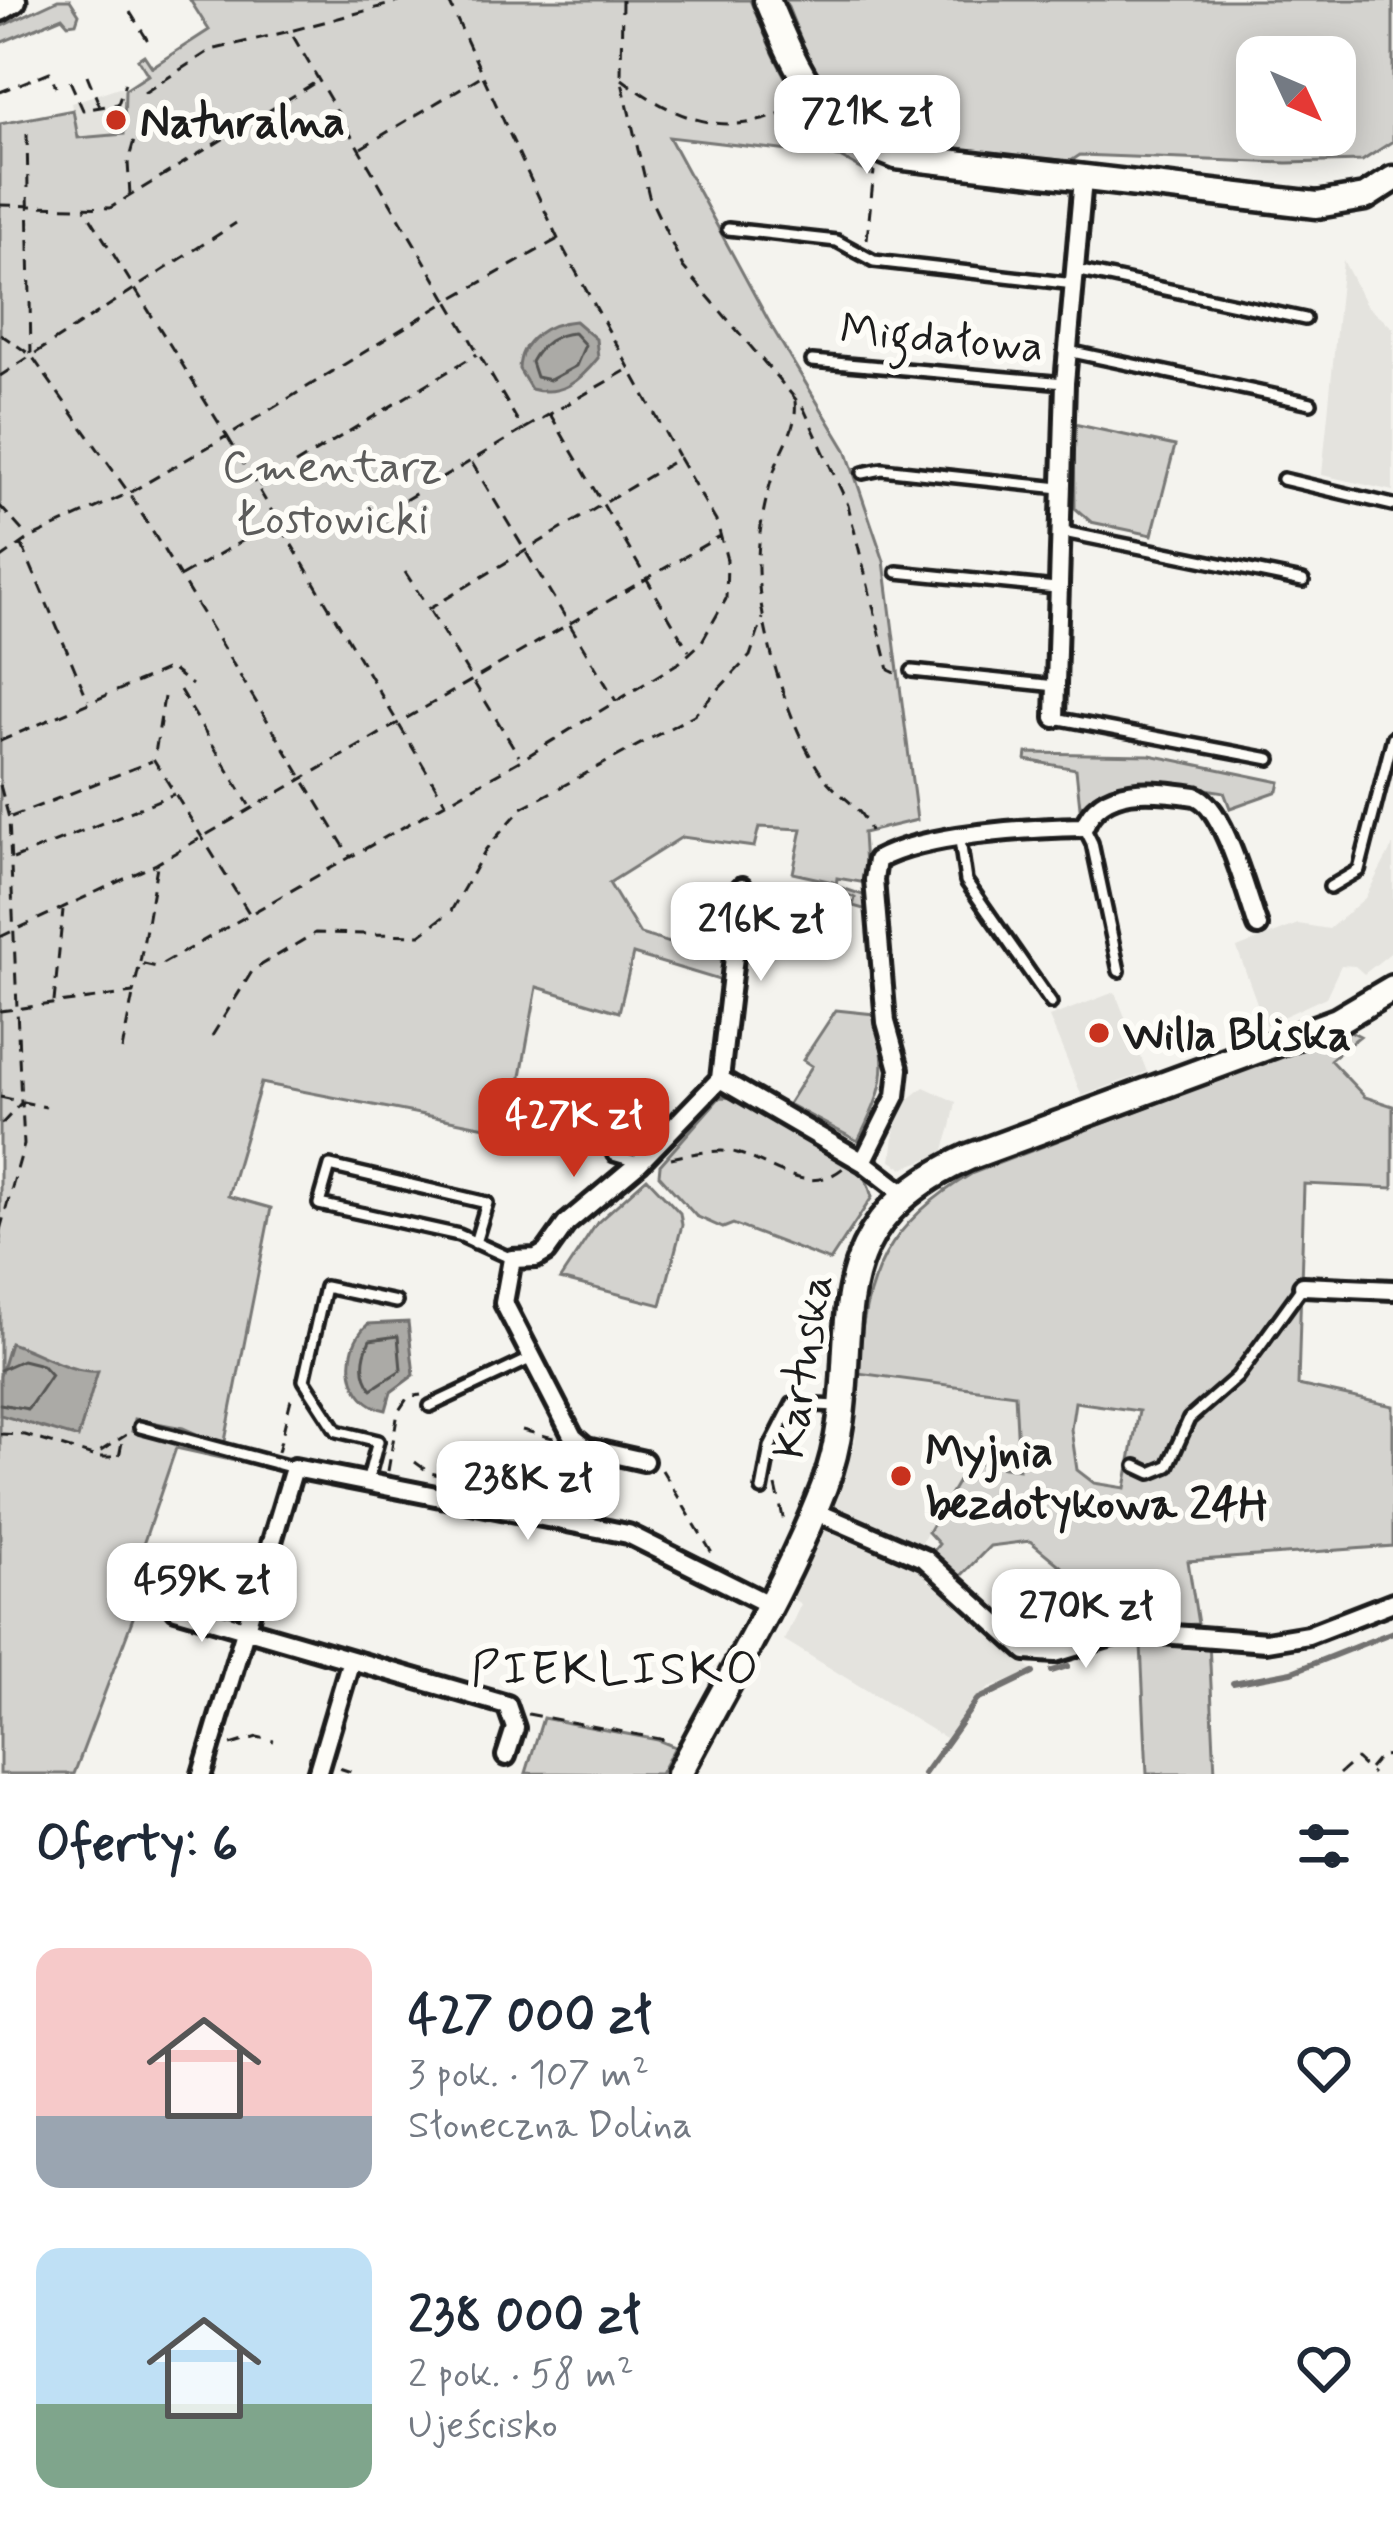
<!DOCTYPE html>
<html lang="pl">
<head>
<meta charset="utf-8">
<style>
  :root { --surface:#fff; --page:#f6f6f7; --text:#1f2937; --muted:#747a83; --accent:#c8321e }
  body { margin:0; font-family:Mynerve,sans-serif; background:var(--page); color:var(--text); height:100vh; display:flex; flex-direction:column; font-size:45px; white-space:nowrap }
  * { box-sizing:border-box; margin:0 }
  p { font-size:39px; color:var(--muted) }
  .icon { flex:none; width:66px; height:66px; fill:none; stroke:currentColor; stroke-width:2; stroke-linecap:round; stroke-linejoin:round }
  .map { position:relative; height:1774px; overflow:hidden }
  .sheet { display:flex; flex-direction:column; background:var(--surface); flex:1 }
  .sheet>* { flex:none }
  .needle { width:78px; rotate:134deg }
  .buttons { position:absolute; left:1236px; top:36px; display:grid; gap:24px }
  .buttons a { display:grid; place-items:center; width:120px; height:120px; border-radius:24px; background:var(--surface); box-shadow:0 6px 30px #0003; font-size:60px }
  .price { position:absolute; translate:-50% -102px; padding:0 27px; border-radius:24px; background:#fff; color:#222; font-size:39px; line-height:78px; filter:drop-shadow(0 3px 6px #0008) }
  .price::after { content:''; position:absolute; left:50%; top:72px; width:36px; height:27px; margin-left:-18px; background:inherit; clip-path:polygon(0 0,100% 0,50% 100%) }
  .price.active { background:var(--accent); color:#fff }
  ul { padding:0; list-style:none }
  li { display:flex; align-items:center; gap:36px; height:300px; padding:0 36px }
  li span { display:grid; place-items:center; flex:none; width:336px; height:240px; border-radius:24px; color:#555 }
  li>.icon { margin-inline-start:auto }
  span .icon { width:144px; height:144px; fill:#fffc; stroke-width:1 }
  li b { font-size:51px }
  h2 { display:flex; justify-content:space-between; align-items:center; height:144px; padding:0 36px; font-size:51px }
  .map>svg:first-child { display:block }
  .built { fill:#e4e3de }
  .green { fill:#d4d3cf; stroke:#787876; stroke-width:3; fill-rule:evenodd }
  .water { fill:#abaaa6; stroke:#72716f; stroke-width:3 }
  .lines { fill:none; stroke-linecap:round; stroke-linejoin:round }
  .shore { stroke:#555553; stroke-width:3 }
  .stream { stroke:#72716f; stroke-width:6 }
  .lane-casing { stroke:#1c1c1c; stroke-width:18 }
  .street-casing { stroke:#1c1c1c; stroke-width:26 }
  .secondary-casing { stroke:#1c1c1c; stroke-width:33 }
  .path { stroke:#1c1c1c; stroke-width:3; stroke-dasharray:12 9; stroke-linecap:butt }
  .lane { stroke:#fdfcf7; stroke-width:9 }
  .street { stroke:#fdfcf7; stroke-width:16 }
  .secondary { stroke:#fdfcf7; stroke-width:24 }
  .poi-dot { fill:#c8321e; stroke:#fdfcf7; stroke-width:4.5 }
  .labels { text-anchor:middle; stroke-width:12; stroke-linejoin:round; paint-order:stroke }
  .poi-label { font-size:45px; font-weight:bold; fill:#1c1c1c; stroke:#fdfcf7; text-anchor:start }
  .street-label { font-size:45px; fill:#1c1c1c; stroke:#fdfcf7 }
  .park-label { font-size:45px; fill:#5c5c5b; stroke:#fdfcf7 }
  .neighbourhood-label { font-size:48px; letter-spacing:3px; fill:#1c1c1c; stroke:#fdfcf7 }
</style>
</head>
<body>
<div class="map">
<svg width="1393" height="1774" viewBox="0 0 1393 1774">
  <rect width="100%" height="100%" fill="#f4f3ee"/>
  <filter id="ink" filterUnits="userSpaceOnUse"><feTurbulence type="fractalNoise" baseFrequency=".00833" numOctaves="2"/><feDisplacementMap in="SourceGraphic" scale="24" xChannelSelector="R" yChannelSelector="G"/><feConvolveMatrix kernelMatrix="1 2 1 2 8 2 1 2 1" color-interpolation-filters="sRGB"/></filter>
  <g filter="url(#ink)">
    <path class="built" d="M119 87 127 92 125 134 78 138 71 103Z
      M1343 260 1366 305 1393 328V491L1322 475Z
      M1393 845V951L1364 974 1355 966 1341 965 1326 997 1265 1025 1237 948 1298 924 1329 929 1365 898Z
      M1115 992 1147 1072 1082 1096 1049 1017Z
      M924 1087 956 1102 951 1127 943 1153 903 1168 891 1161 895 1129 909 1099Z
      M862 1373 1016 1394 1020 1470 969 1463 920 1545 834 1509 855 1442Z
      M824 1525 928 1569 927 1581 955 1593 1033 1672 989 1688 945 1738 784 1640 801 1604 789 1597Z"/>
    <path class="green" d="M58 0H70L79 14 76 23 68 24 62 17 0 43V27Z
      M190 0H750C779 68 801 129 871 163L870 174 840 157 669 137 773 329 846 450 884 561 917 820 863 833 866 883 837 878 836 886 866 896 867 910 853 906 855 898 833 888V882L793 873 802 829 759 827 754 847 682 837 609 883 640 934 729 961V983L633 954 619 1012 537 987 511 1132 261 1083 228 1196 271 1208 224 1446 183 1428 135 1419 132 1431 201 1446 235 1461 176 1448 134 1571 148 1578 74 1774H0V124L73 110 78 138 124 134 125 90 148 75 138 59 144 55 152 67 209 30Z
      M785 0H1393V141L1362 161 1287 163 1080 155 1071 161C996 153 883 159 830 93 809 66 798 31 785 0ZM1257 57H1335V135H1257Z
      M1074 424 1175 446 1152 535 1091 522 1075 508Z
      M1027 753 1150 755 1280 782 1278 791 1230 808 1224 792C1174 784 1122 771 1080 807L1076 769 1026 760Z
      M836 1010 874 1014C890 1072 884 1088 858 1141L788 1104 812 1066 803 1060Z
      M1348 1030 1360 1036 1330 1060 1365 1097 1393 1106V1188L1304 1184 1298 1385 1393 1406V1546L1188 1561 1198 1624 1114 1629 1119 1590 1080 1582 1030 1541 990 1546 959 1578 931 1554 939 1544 928 1532 969 1462 1019 1469 1015 1394 858 1373C863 1276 888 1222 973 1173ZM1075 1402 1139 1411 1125 1488 1094 1483 1077 1470 1071 1429Z
      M720 1097 736 1098 865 1175 872 1197 830 1261 733 1224 723 1228 696 1216 659 1175 660 1165Z
      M647 1178 680 1213 682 1225 661 1305 560 1279 597 1223Z
      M1209 1641 1215 1774H1147L1141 1644Z
      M543 1718 658 1740 675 1747 660 1774 526 1773Z"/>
    <path class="water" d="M575 321 596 339 598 358C579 382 561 397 531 389L519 369C520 339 548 323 575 321Z
      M408 1322 414 1375 391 1392 386 1410C346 1403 340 1349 368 1324Z
      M10 1343C39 1352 68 1373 98 1371L78 1438 0 1415V1376Z"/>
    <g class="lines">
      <path class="shore" d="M574 333 585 345 576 366 550 380 536 377 531 362C540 345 554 334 574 333Z
        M398 1336 401 1370 372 1389C360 1374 362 1357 370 1340Z
        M0 1370 22 1360 42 1365 51 1375 28 1409 0 1404"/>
      <path class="stream" d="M1052 1671 1068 1666
        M1233 1683 1292 1672 1393 1632
        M924 1774 977 1700 1033 1673"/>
      <defs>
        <path id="lane" d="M728 229 837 241 874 261 1074 284
          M1076 270 1305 319
          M1068 351 1311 403
          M812 361 1065 383
          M863 473 882 469 1060 488
          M1283 479 1393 505
          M1059 531 1303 581
          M897 572 1056 588
          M912 671 1056 686
          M1055 718 1270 759
          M1084 827 1092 843 1119 971
          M960 840 966 881 1051 1003
          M1330 887 1359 870 1393 737
          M613 1155 637 1162
          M475 1243 487 1203 330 1166 319 1204 459 1235 512 1259
          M430 1406 532 1358
          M140 1427 294 1468
          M1136 1466 1151 1473 1168 1466 1189 1419 1237 1377 1303 1286
          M367 1483 378 1441 337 1431 304 1380 325 1287 396 1302
          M762 1490 770 1447 792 1404 839 1406"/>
        <path id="street" d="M1055 718 1065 383 1083 179
          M720 1079 742 887
          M863 1162 896 1096 899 1069 886 1022 874 880 877 860C924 834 1029 828 1084 827 1101 783 1155 790 1195 796 1224 805 1247 896 1258 926
          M1303 1286 1393 1290
          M644 1461 586 1448 573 1437 504 1303 512 1259 536 1258 546 1252 566 1224 640 1162 720 1079 863 1162 906 1195
          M814 1511 925 1559 1026 1651 1055 1653 1118 1634 1148 1633 1266 1642 1308 1635 1393 1602
          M176 1609 507 1705 515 1728 506 1756
          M202 1774 294 1468 628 1534 768 1604
          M317 1774 350 1663"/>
        <path id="secondary" d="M767 0C796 69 820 129 896 156L1317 205 1365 197 1393 179
          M0 8 13 0
          M679 1774C728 1680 786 1586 824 1487 875 1353 794 1236 969 1157L1337 1021 1393 988"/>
      </defs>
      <use href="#lane" class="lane-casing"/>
      <use href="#street" class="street-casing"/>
      <use href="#secondary" class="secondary-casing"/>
      <path class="path" d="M406 0 290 31 448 301 558 239
        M448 0 558 239 678 456
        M622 0 621 78 649 196 683 267 804 409 848 505 889 670 900 675
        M130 12 150 44
        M87 75 103 114
        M622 79C678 121 728 140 795 108
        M70 81 83 110 118 104 125 83
        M0 92 50 72 56 87
        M144 93 211 50 290 31
        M27 134 31 354
        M361 148 481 76
        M130 195 128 162 135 137
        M0 205 110 208 316 82
        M867 239 874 171
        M0 334 31 355 129 493 351 858
        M0 376 236 223
        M795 401C798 428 782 447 774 471 765 500 758 533 758 563 757 622 788 728 823 776 839 798 860 803 870 831
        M550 414 689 651
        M524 429 625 371
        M472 463 616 701
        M259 486 477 354
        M405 500 523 430 448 301 227 436 445 802
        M0 506 28 537
        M22 545 88 700
        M0 559 30 538 129 493 227 436 85 209
        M181 576 277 521
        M430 611 519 756
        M180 690 249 805
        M164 697 154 760 249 913
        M0 741 170 668 192 685
        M0 785 9 818 21 1103 0 1126
        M11 817 152 761
        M13 859 174 794
        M0 937 156 864 720 536
        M140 962 157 866
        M54 1002 63 910
        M0 1011 133 993 140 963 157 967 521 760 680 662 701 643 726 599 727 560 717 523 679 458 429 609 405 572
        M212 1036 253 970 315 933 420 935 451 911 486 849 522 808 694 715 750 656 763 618
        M122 1050 133 995
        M0 1097 46 1107
        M671 1158C689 1154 721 1148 737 1153 773 1164 807 1197 843 1168
        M0 1230 24 1145 22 1103
        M0 1236V1245
        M522 1430 553 1438 546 1496
        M0 1434 25 1435 93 1456 126 1435
        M278 1452 293 1391
        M100 1457H119L123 1437
        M415 1462 430 1473 546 1496
        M662 1470 715 1558
        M388 1471 398 1412 408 1397 421 1395
        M776 1486 784 1522
        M528 1714 671 1741
        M231 1745 257 1737 274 1741
        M339 1768 357 1774
        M1369 1769 1380 1756 1393 1755
        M1339 1774 1356 1759 1372 1774"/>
      <use href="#lane" class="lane"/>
      <use href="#street" class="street"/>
      <use href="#secondary" class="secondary"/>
    </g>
  </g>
  <g class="poi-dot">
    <circle cx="116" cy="120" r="12"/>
    <circle cx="1099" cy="1033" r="12"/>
    <circle cx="901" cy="1476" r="12"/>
  </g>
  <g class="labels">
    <g class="poi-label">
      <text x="140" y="136">Naturalna</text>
      <text x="1123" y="1049">Willa Bliska</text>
      <text x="925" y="1466">Myjnia<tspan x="925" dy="52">bezdotykowa 24H</tspan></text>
    </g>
    <g class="street-label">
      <text transform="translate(942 336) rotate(5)" y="16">Migdałowa</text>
      <text transform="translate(801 1366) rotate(-81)" y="16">Kartuska</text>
    </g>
    <g class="park-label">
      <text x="332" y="481">Cmentarz<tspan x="332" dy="52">Łostowicki</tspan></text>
    </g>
    <g class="neighbourhood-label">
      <text x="616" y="1684">PIEKLISKO</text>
    </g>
  </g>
</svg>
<div class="buttons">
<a><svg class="needle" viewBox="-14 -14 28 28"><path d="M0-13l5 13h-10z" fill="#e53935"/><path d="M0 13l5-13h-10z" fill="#747a83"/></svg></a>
</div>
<b class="price" style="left:867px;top:177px">721K zł</b>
<b class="price" style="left:761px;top:984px">216K zł</b>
<b class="price active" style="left:574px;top:1180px">427K zł</b>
<b class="price" style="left:528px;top:1543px">238K zł</b>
<b class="price" style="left:202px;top:1645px">459K zł</b>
<b class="price" style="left:1086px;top:1671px">270K zł</b>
</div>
<section class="sheet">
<h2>Oferty: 6<svg class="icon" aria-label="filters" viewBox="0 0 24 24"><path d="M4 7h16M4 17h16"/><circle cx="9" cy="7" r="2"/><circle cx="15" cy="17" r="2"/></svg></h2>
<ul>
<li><span style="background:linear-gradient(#f6c9c9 70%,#9aa5b1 0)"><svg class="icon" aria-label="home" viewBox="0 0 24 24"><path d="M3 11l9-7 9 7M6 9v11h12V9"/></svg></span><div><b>427 000 zł</b><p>3 pok. · 107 m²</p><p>Słoneczna Dolina</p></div><svg class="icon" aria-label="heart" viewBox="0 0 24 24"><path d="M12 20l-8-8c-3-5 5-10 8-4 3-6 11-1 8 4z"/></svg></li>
<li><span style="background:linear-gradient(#bfe0f5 65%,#7fa58c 0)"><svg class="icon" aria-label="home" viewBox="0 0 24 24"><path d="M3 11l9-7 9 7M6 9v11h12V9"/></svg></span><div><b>238 000 zł</b><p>2 pok. · 58 m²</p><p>Ujeścisko</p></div><svg class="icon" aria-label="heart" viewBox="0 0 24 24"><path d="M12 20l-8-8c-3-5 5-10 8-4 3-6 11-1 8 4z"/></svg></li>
</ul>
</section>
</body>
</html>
